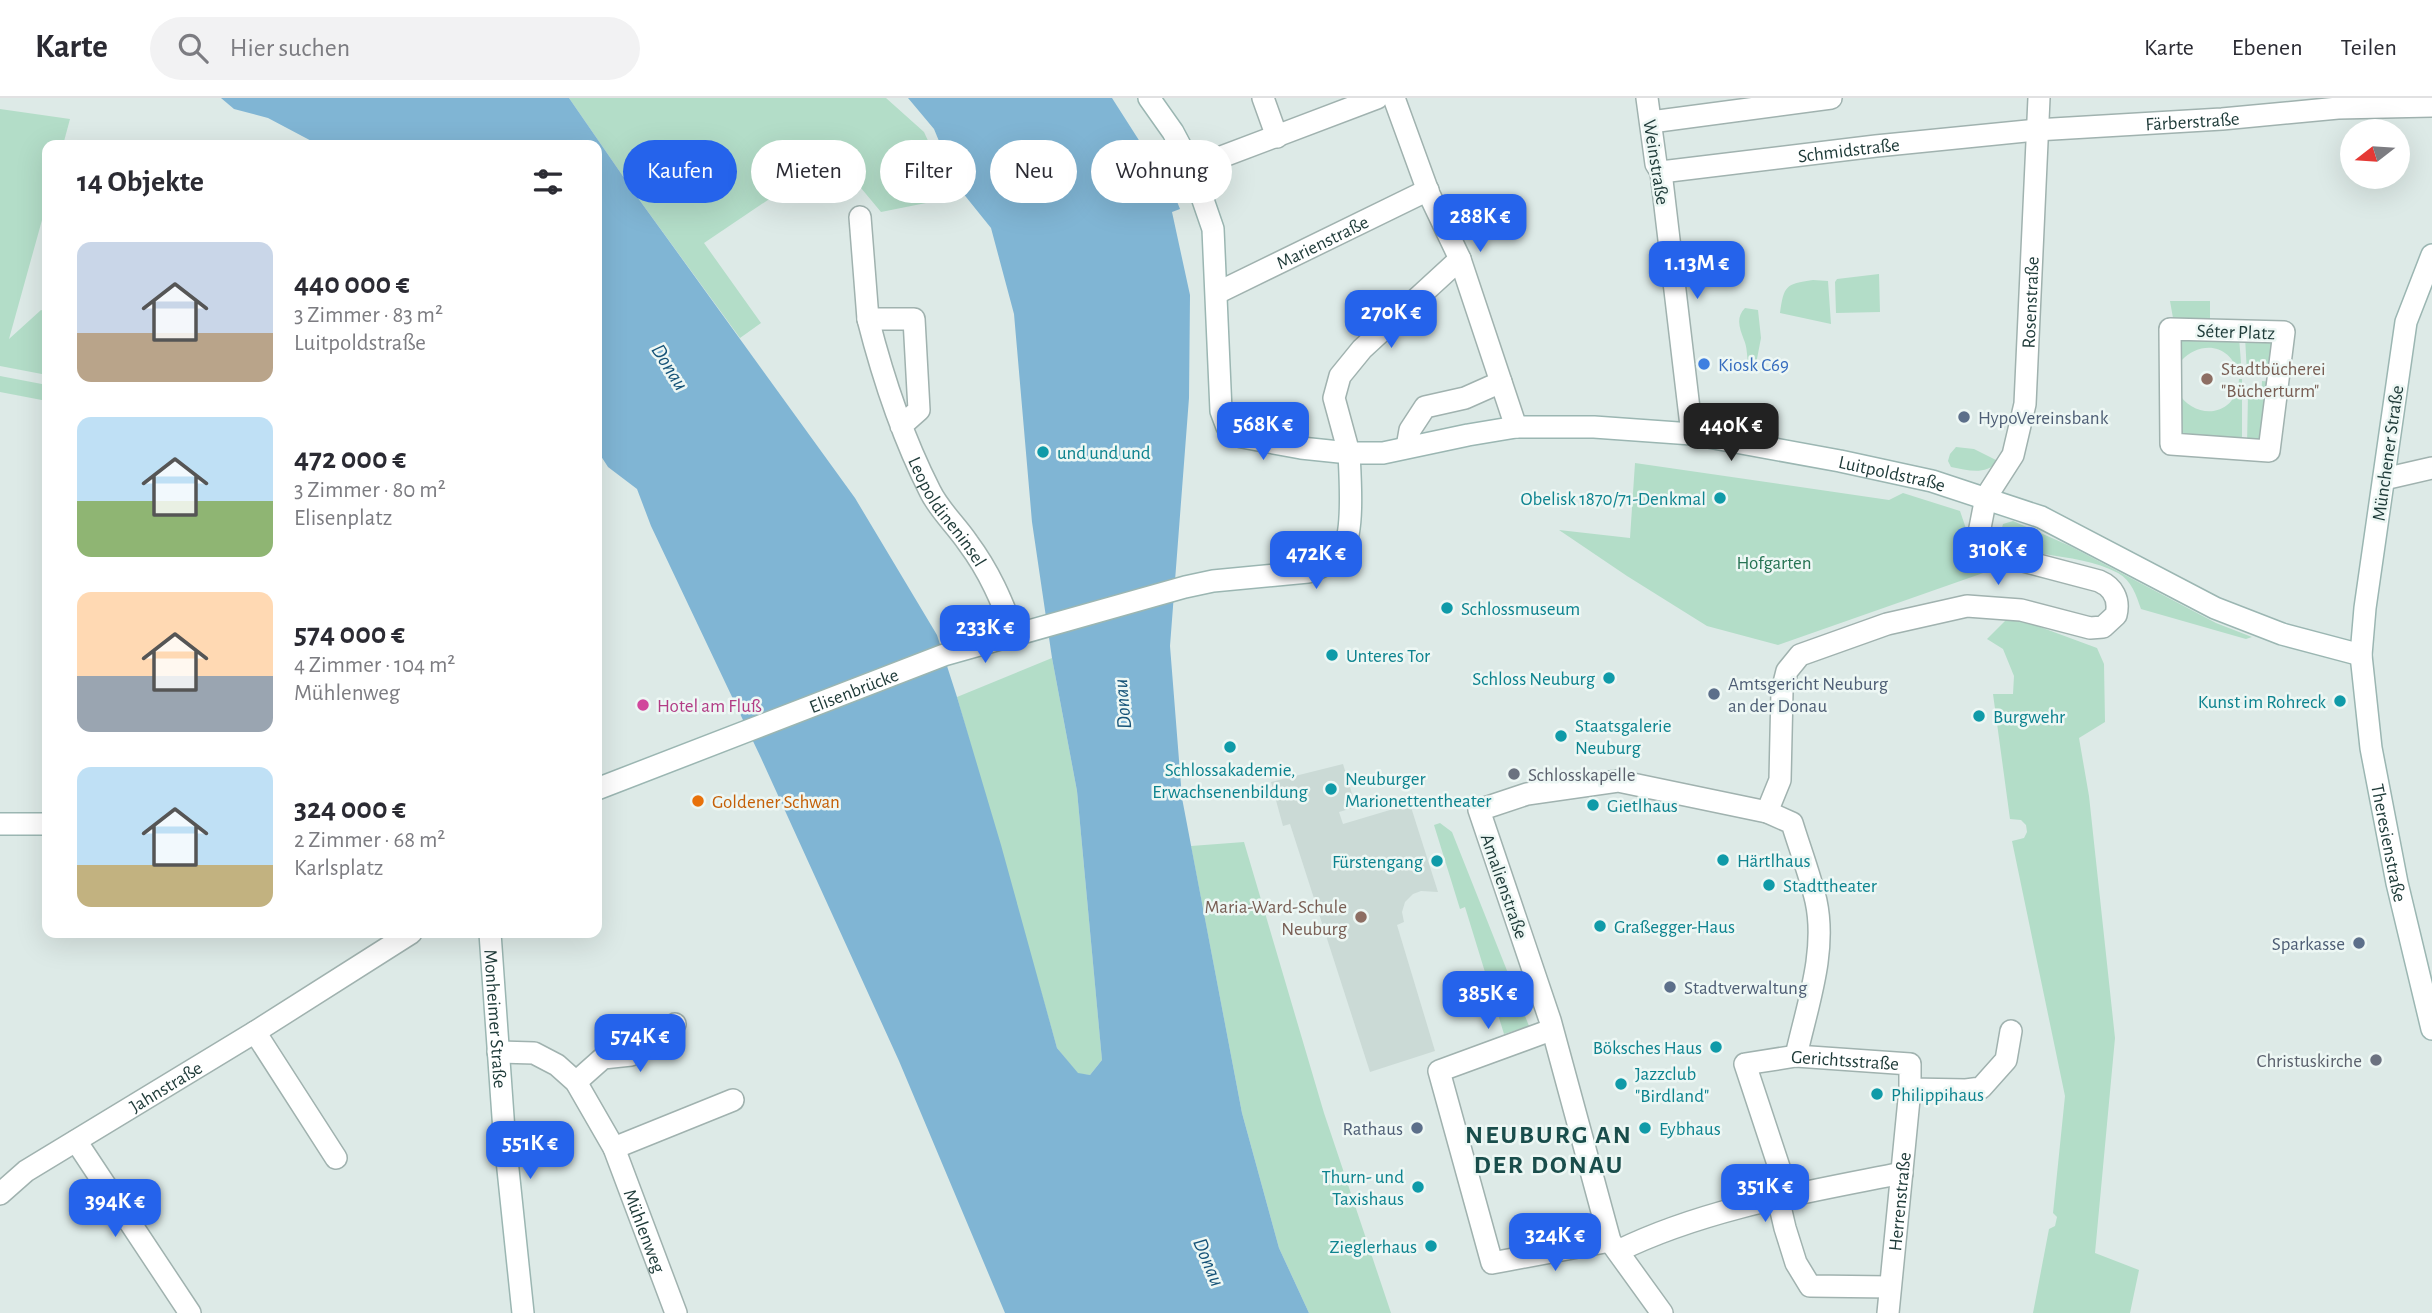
<!DOCTYPE html>
<html lang="de">
<head>
<meta charset="utf-8">
<style>
  :root { --surface:#fff; --page:#f2f2f3; --text:#2b2b33; --muted:#7c7c81; --line:#e1e1e2; --accent:#2563eb }
  body { margin:0; font-family:"Alegreya Sans",sans-serif; background:var(--page); color:var(--text); height:100vh; display:flex; flex-direction:column; font-size:26px; white-space:nowrap }
  * { box-sizing:border-box; margin:0 }
  p { font-size:23px; color:var(--muted) }
  .icon { flex:none; width:38px; height:38px; fill:none; stroke:currentColor; stroke-width:2; stroke-linecap:round; stroke-linejoin:round }
  .map { position:relative; flex:1; overflow:hidden }
  .sheet { position:absolute; left:42px; top:42px; width:560px; height:798px; display:flex; flex-direction:column; background:var(--surface); border-radius:14px; box-shadow:0 7px 28px #0002 }
  .sheet>* { flex:none }
  .hud { position:absolute; left:623px; top:42px; width:665px; height:63px; display:flex; gap:14px }
  .needle { width:46px; rotate:253deg }
  .tools { position:absolute; left:2340px; top:21px; display:grid; gap:14px }
  .tools a { display:grid; place-items:center; width:70px; height:70px; border-radius:50%; background:var(--surface); box-shadow:0 7px 28px #0002; font-size:35px }
  .price { position:absolute; translate:-50% -60px; padding:0 16px; border-radius:14px; background:var(--accent); color:#fff; font-size:23px; line-height:46px; filter:drop-shadow(0 2px 4px #0008) }
  .price::after { content:''; position:absolute; left:50%; top:42px; width:21px; height:16px; margin-left:-10px; background:inherit; clip-path:polygon(0 0,100% 0,50% 100%) }
  .price.on { background:#222; color:#fff }
  ul { padding:0; list-style:none }
  li { display:flex; align-items:center; gap:21px; height:175px; padding:0 35px }
  li span { display:grid; place-items:center; flex:none; width:196px; height:140px; border-radius:14px; color:#555 }
  li>.icon { margin-inline-start:auto }
  span .icon { width:84px; height:84px; fill:#fffc; stroke-width:1 }
  li b { font-size:30px }
  h2 { display:flex; justify-content:space-between; align-items:center; height:84px; padding:0 35px; font-size:30px }
  .pill { padding:0 24px; border-radius:32px; background:var(--surface); box-shadow:0 7px 28px #0002; font-size:24px; line-height:63px }
  .pill.on { background:var(--accent); color:#fff }
  header { display:flex; align-items:center; gap:42px; box-sizing:border-box; height:98px; padding:0 35px; background:var(--surface); border-bottom:2px solid var(--line) }
  header strong { font-size:33px }
  nav { display:flex; gap:38px; margin-inline-start:auto; font-size:24px }
  .search { width:490px; height:63px; background:var(--page); display:flex; align-items:center; gap:18px; box-sizing:border-box; padding:0 24px; border-radius:38px; color:var(--muted); font-size:26px }
  .map>svg:first-child { display:block }
  .built { fill:#cbdad6 }
  .green { fill:#b3ddc8 }
  .water { fill:#80b5d4 }
  .lines { fill:none; stroke-linecap:round; stroke-linejoin:round }
  .street-casing { stroke:#a0b2af; stroke-width:24 }
  .secondary-casing { stroke:#9bb6b2; stroke-width:24 }
  .street { stroke:#fff; stroke-width:21 }
  .secondary { stroke:#fff; stroke-width:21 }
  .shop-dot { fill:#3f7fe0; stroke:#edf7f4; stroke-width:2.5 }
  .education-dot { fill:#8d6e63; stroke:#edf7f4; stroke-width:2.5 }
  .service-dot { fill:#5c6f8a; stroke:#edf7f4; stroke-width:2.5 }
  .culture-dot { fill:#0f9aa8; stroke:#edf7f4; stroke-width:2.5 }
  .hotel-dot { fill:#d1479c; stroke:#edf7f4; stroke-width:2.5 }
  .worship-dot { fill:#6b7280; stroke:#edf7f4; stroke-width:2.5 }
  .food-dot { fill:#e8710a; stroke:#edf7f4; stroke-width:2.5 }
  .labels { text-anchor:middle; stroke-width:5; stroke-linejoin:round; paint-order:stroke }
  .street-label { font-size:19px; fill:#1e3a38; stroke:#edf7f4 }
  .shop-label { font-size:19px; fill:#366cbe; stroke:#edf7f4; text-anchor:start }
  .education-label { font-size:19px; fill:#785e54; stroke:#edf7f4; text-anchor:start }
  .service-label { font-size:19px; fill:#4e5e75; stroke:#edf7f4; text-anchor:start }
  .culture-label { font-size:19px; fill:#0d838f; stroke:#edf7f4; text-anchor:start }
  .park-label { font-size:19px; fill:#267354; stroke:#edf7f4 }
  .hotel-label { font-size:19px; fill:#b23c85; stroke:#edf7f4; text-anchor:start }
  .worship-label { font-size:19px; fill:#5b616d; stroke:#edf7f4; text-anchor:start }
  .food-label { font-size:19px; fill:#c56008; stroke:#edf7f4; text-anchor:start }
  .water-label { font-size:21px; font-style:italic; fill:#155378; stroke:#edf7f4 }
  .district-label { font-size:26px; font-weight:bold; letter-spacing:2px; fill:#194d4b; stroke:#edf7f4 }
</style>
</head>
<body>
<header>
<strong>Karte</strong>
<div class="search"><svg class="icon" aria-label="search" viewBox="0 0 24 24"><circle cx="10" cy="10" r="6"/><path d="M15 15l6 6"/></svg>Hier suchen</div>
<nav><a>Karte</a><a>Ebenen</a><a>Teilen</a></nav>
</header>
<div class="map">
<svg width="2432" height="1215" viewBox="0 0 2432 1215">
  <rect width="100%" height="100%" fill="#ddeae7"/>
  <path class="built" d="M1343 666 1356 709 1339 714 1343 726 1410 706 1438 794 1421 793 1413 796 1405 804 1402 814 1404 824 1397 827 1435 953 1370 974 1290 726 1283 728 1271 684Z"/>
  <path class="green" d="M569 0H886L924 34 941 71 958 89 956 99 881 114 856 84 802 79 704 145 761 225 740 240 638 100Z
    M0 11 70 21 63 47H47V104L9 241 41 212 47 214V277L0 268Z
    M1879 176 1880 214 1836 215 1835 184 1837 181Z
    M1813 182 1828 183 1831 226 1780 215C1784 188 1785 186 1813 182Z
    M2170 203H2210V221L2173 220Z
    M1745 210 1758 212 1761 240 1756 266 1748 265C1747 258 1747 248 1744 242 1740 231 1735 220 1745 210Z
    M2174 237 2239 239 2242 278H2239C2232 247 2202 241 2181 263Z
    M2245 239 2278 240 2274 278 2247 275Z
    M0 278 47 287V303L0 294Z
    M2239 281H2242V346L2175 341 2177 293C2195 324 2237 319 2239 281Z
    M2262 283 2273 284 2264 348 2247 347 2248 296 2261 298Z
    M1956 349 1974 351 1998 363C1985 378 1968 372 1951 369L1948 363 1950 356Z
    M1635 365 1889 402 1903 395 1960 413 1973 451 1986 474 1778 547 1707 528 1627 478 1559 432 1630 440Z
    M2013 423 2070 448 2216 525 2252 539 2246 541 2141 511C2136 497 2132 483 2118 475 2096 463 2068 460 2044 456 2034 455 2021 455 2012 449 2004 444 2000 434 2003 426Z
    M2010 518 2097 550 2104 566 2105 624 2079 640 2089 698 2115 940 2095 1155 2139 1172 2130 1215H2033L2049 1131 2055 1128 2057 1119 2053 1115 2065 998 2012 743 2024 740 2027 734 2026 727 2021 722 2010 721 1993 596H2013L2014 578 2003 551 1987 541Z
    M1052 560 1077 693 1100 940 1102 962 1090 977 1078 976 1057 950 957 599Z
    M1440 725 1452 734 1529 928 1504 936 1465 809 1460 811 1434 727Z
    M1244 744 1324 1015 1391 1215H1309L1279 1150 1242 1015 1191 748Z"/>
  <path class="water" d="M221 0H569L638 100 855 400 937 537 957 599 1001 747 1057 950 1078 975 1090 977 1102 962 1077 693 1052 560 1032 424 1014 216 991 130 958 89 934 31 908 0H1112L1142 47 1153 69 1162 66 1180 111 1172 114 1190 197 1189 300 1170 548 1182 700 1242 1015 1279 1150 1309 1215H1005L899 963 761 660 651 428 637 391 608 369 597 352V47H319L268 20 234 11Z"/>
  <g class="lines">
    <defs>
      <g id="street">
        <path d="M1263 0 1277 39"/>
        <path d="M1394 0 1429 96 1460 161 1516 329"/>
        <path d="M1647 0 1656 66 1661 74 1692 336"/>
        <path d="M1651 24 1831 0"/>
        <path d="M1192 70 1377 0"/>
        <path id="s1" d="M1661 74 1876 48 2036 32 2222 21 2338 10 2432 8"/>
        <path d="M860 119 868 221"/>
        <path id="s2" d="M1217 195 1428 92"/>
        <path d="M2170 231 2284 234 2269 353 2171 346Z"/>
        <path id="s3" d="M901 328 919 312 914 221H868C883 280 902 338 930 393 939 412 956 427 968 445 989 473 1002 503 1014 536"/>
        <path d="M1407 349 1410 332 1425 309 1465 300 1501 284"/>
        <path d="M1349 355 1334 300 1340 278 1362 251 1460 161"/>
        <path d="M2384 381 2432 370"/>
        <path id="s4" d="M1767 714 1780 682 1782 593 1787 573 1800 557 1887 526 1967 508 2021 512 2090 530 2103 529 2116 517C2120 501 2113 489 2099 483L1996 456 1985 447 1979 435 1986 399 2013 357 2025 306 2039 0"/>
        <path d="M1551 932 1439 973 1492 1165 1610 1143"/>
        <path d="M255 934 336 1060"/>
        <path id="s5" d="M498 954 534 955 557 967 576 984 614 1050 676 1215"/>
        <path d="M576 984 603 960 631 957 675 926"/>
        <path d="M76 1043 190 1215"/>
        <path d="M614 1050 733 1002"/>
        <path id="s6" d="M0 1096 26 1073 255 934 411 835"/>
        <path d="M1618 1153C1706 1110 1807 1094 1902 1075"/>
        <path id="s7" d="M1890 1189 1810 1188 1796 1165 1785 1130 1778 1100 1780 1072 1745 966 1796 958 1910 966V991L1966 992 1981 990 2006 962 2011 933"/>
        <path d="M1662 1215 1610 1143 1550 922 1479 712 1527 696 1618 683 1767 714 1792 725C1800 751 1810 777 1816 803 1827 854 1807 908 1796 958"/>
        <path id="s8" d="M1888 1215 1910 991"/>
      </g>
      <g id="secondary">
        <path id="s9" d="M1149 0 1173 34 1192 70 1213 131 1221 313 1227 329 1242 339 1301 350 1349 355H1383L1468 337 1516 329H1594L1692 336 1840 363 1932 383 2041 419 2215 510 2282 536 2361 557"/>
        <path id="s10" d="M2432 157 2406 224 2365 510 2361 557 2371 650 2397 785 2432 931"/>
        <path id="s11" d="M597 691 944 557 1185 489 1213 483 1308 474C1323 469 1336 463 1344 449 1354 431 1350 377 1349 355"/>
        <path d="M0 726H47"/>
        <path id="s12" d="M490 835 504 1033 523 1215"/>
      </g>
    </defs>
    <use href="#street" class="street-casing"/>
    <use href="#secondary" class="secondary-casing"/>
    <use href="#street" class="street"/>
    <use href="#secondary" class="secondary"/>
  </g>
  <circle class="shop-dot" cx="1704" cy="266" r="7"/>
  <g class="education-dot">
    <circle cx="2207" cy="281" r="7"/>
    <circle cx="1361" cy="819" r="7"/>
  </g>
  <g class="service-dot">
    <circle cx="1964" cy="319" r="7"/>
    <circle cx="1714" cy="596" r="7"/>
    <circle cx="2359" cy="845" r="7"/>
    <circle cx="1670" cy="889" r="7"/>
    <circle cx="1417" cy="1030" r="7"/>
  </g>
  <g class="culture-dot">
    <circle cx="1043" cy="354" r="7"/>
    <circle cx="1720" cy="400" r="7"/>
    <circle cx="1447" cy="510" r="7"/>
    <circle cx="1332" cy="557" r="7"/>
    <circle cx="1609" cy="580" r="7"/>
    <circle cx="2340" cy="603" r="7"/>
    <circle cx="1979" cy="618" r="7"/>
    <circle cx="1561" cy="638" r="7"/>
    <circle cx="1230" cy="649" r="7"/>
    <circle cx="1331" cy="691" r="7"/>
    <circle cx="1593" cy="707" r="7"/>
    <circle cx="1723" cy="762" r="7"/>
    <circle cx="1437" cy="763" r="7"/>
    <circle cx="1769" cy="787" r="7"/>
    <circle cx="1600" cy="828" r="7"/>
    <circle cx="1716" cy="949" r="7"/>
    <circle cx="1621" cy="986" r="7"/>
    <circle cx="1877" cy="996" r="7"/>
    <circle cx="1645" cy="1030" r="7"/>
    <circle cx="1418" cy="1089" r="7"/>
    <circle cx="1431" cy="1148" r="7"/>
  </g>
  <circle class="hotel-dot" cx="643" cy="607" r="7"/>
  <g class="worship-dot">
    <circle cx="1514" cy="676" r="7"/>
    <circle cx="2376" cy="962" r="7"/>
  </g>
  <circle class="food-dot" cx="698" cy="703" r="7"/>
  <g class="labels">
    <g class="street-label">
      <text dy="7" stroke="none"><textPath href="#s1" startOffset="534">Färberstraße</textPath></text>
      <text dy="7" stroke="none"><textPath href="#s1" startOffset="189">Schmidstraße</textPath></text>
      <text transform="translate(1657 64) rotate(81)" y="7">Weinstraße</text>
      <text dy="7" stroke="none"><textPath href="#s2" startOffset="117">Marienstraße</textPath></text>
      <text dy="7" stroke="none"><textPath href="#s4" startOffset="912">Rosenstraße</textPath></text>
      <text transform="translate(2236 233) rotate(2)" y="7">Séter Platz</text>
      <text transform="translate(2387 355) rotate(-82)" y="7">Münchener Straße</text>
      <text dy="7" stroke="none"><textPath href="#s9" startOffset="1022">Luitpoldstraße</textPath></text>
      <text dy="7" stroke="none"><textPath href="#s3" startOffset="371">Leopoldineninsel</textPath></text>
      <text dy="7" stroke="none"><textPath href="#s11" startOffset="275">Elisenbrücke</textPath></text>
      <text dy="7" stroke="none"><textPath href="#s10" startOffset="598">Theresienstraße</textPath></text>
      <text transform="translate(1505 788) rotate(71)" y="7">Amalienstraße</text>
      <text dy="7" stroke="none"><textPath href="#s12" startOffset="86">Monheimer Straße</textPath></text>
      <text dy="7" stroke="none"><textPath href="#s7" startOffset="415">Gerichtsstraße</textPath></text>
      <text dy="7" stroke="none"><textPath href="#s6" startOffset="198">Jahnstraße</textPath></text>
      <text dy="7" stroke="none"><textPath href="#s8" startOffset="112">Herrenstraße</textPath></text>
      <text dy="7" stroke="none"><textPath href="#s5" startOffset="252">Mühlenweg</textPath></text>
    </g>
    <g class="shop-label">
      <text x="1718" y="273">Kiosk C69</text>
    </g>
    <g class="education-label">
      <text x="2221" y="277">Stadtbücherei<tspan x="2221" dy="22">"Bücherturm"</tspan></text>
      <text x="1347" y="815" text-anchor="end">Maria-Ward-Schule<tspan x="1347" dy="22">Neuburg</tspan></text>
    </g>
    <g class="service-label">
      <text x="1978" y="326">HypoVereinsbank</text>
      <text x="1728" y="592">Amtsgericht Neuburg<tspan x="1728" dy="22">an der Donau</tspan></text>
      <text x="2345" y="852" text-anchor="end">Sparkasse</text>
      <text x="1684" y="896">Stadtverwaltung</text>
      <text x="1403" y="1037" text-anchor="end">Rathaus</text>
    </g>
    <g class="culture-label">
      <text x="1057" y="361">und und und</text>
      <text x="1706" y="407" text-anchor="end">Obelisk 1870/71-Denkmal</text>
      <text x="1461" y="517">Schlossmuseum</text>
      <text x="1346" y="564">Unteres Tor</text>
      <text x="1595" y="587" text-anchor="end">Schloss Neuburg</text>
      <text x="2326" y="610" text-anchor="end">Kunst im Rohreck</text>
      <text x="1993" y="625">Burgwehr</text>
      <text x="1575" y="634">Staatsgalerie<tspan x="1575" dy="22">Neuburg</tspan></text>
      <text x="1230" y="678" text-anchor="middle">Schlossakademie,<tspan x="1230" dy="22">Erwachsenenbildung</tspan></text>
      <text x="1345" y="687">Neuburger<tspan x="1345" dy="22">Marionettentheater</tspan></text>
      <text x="1607" y="714">Gietlhaus</text>
      <text x="1737" y="769">Härtlhaus</text>
      <text x="1423" y="770" text-anchor="end">Fürstengang</text>
      <text x="1783" y="794">Stadttheater</text>
      <text x="1614" y="835">Graßegger-Haus</text>
      <text x="1702" y="956" text-anchor="end">Böksches Haus</text>
      <text x="1635" y="982">Jazzclub<tspan x="1635" dy="22">"Birdland"</tspan></text>
      <text x="1891" y="1003">Philippihaus</text>
      <text x="1659" y="1037">Eybhaus</text>
      <text x="1404" y="1085" text-anchor="end">Thurn- und<tspan x="1404" dy="22">Taxishaus</tspan></text>
      <text x="1417" y="1155" text-anchor="end">Zieglerhaus</text>
    </g>
    <g class="park-label">
      <text x="1774" y="471">Hofgarten</text>
    </g>
    <g class="hotel-label">
      <text x="657" y="614">Hotel am Fluß</text>
    </g>
    <g class="worship-label">
      <text x="1528" y="683">Schlosskapelle</text>
      <text x="2362" y="969" text-anchor="end">Christuskirche</text>
    </g>
    <g class="food-label">
      <text x="712" y="710">Goldener Schwan</text>
    </g>
    <g class="water-label">
      <text transform="translate(670 269) rotate(58)" y="7">Donau</text>
      <text transform="translate(1122 606) rotate(-95)" y="7">Donau</text>
      <text transform="translate(1209 1164) rotate(67)" y="7">Donau</text>
    </g>
    <g class="district-label">
      <text x="1549" y="1045">NEUBURG AN<tspan x="1549" dy="30">DER DONAU</tspan></text>
    </g>
  </g>
</svg>
<div class="tools">
<a><svg class="needle" viewBox="-14 -14 28 28"><path d="M0-13l5 13h-10z" fill="#e53935"/><path d="M0 13l5-13h-10z" fill="#7c7c81"/></svg></a>
</div>
<b class="price" style="left:1480px;top:156px">288K €</b>
<b class="price" style="left:1697px;top:203px">1.13M €</b>
<b class="price" style="left:1391px;top:252px">270K €</b>
<b class="price" style="left:1263px;top:364px">568K €</b>
<b class="price on" style="left:1731px;top:365px">440K €</b>
<b class="price" style="left:1998px;top:489px">310K €</b>
<b class="price" style="left:1316px;top:493px">472K €</b>
<b class="price" style="left:985px;top:567px">233K €</b>
<b class="price" style="left:1488px;top:933px">385K €</b>
<b class="price" style="left:640px;top:976px">574K €</b>
<b class="price" style="left:530px;top:1083px">551K €</b>
<b class="price" style="left:1765px;top:1126px">351K €</b>
<b class="price" style="left:115px;top:1141px">394K €</b>
<b class="price" style="left:1555px;top:1175px">324K €</b>
<div class="hud">
<a class="pill on">Kaufen</a>
<a class="pill">Mieten</a>
<a class="pill">Filter</a>
<a class="pill">Neu</a>
<a class="pill">Wohnung</a>
</div>
<section class="sheet">
<h2>14 Objekte<svg class="icon" aria-label="filters" viewBox="0 0 24 24"><path d="M4 7h16M4 17h16"/><circle cx="9" cy="7" r="2"/><circle cx="15" cy="17" r="2"/></svg></h2>
<ul>
<li><span style="background:linear-gradient(#c9d6e8 65%,#b9a48a 0)"><svg class="icon" aria-label="home" viewBox="0 0 24 24"><path d="M3 11l9-7 9 7M6 9v11h12V9"/></svg></span><div><b>440 000 €</b><p>3 Zimmer · 83 m²</p><p>Luitpoldstraße</p></div></li>
<li><span style="background:linear-gradient(#bfe0f5 60%,#8fb573 0)"><svg class="icon" aria-label="home" viewBox="0 0 24 24"><path d="M3 11l9-7 9 7M6 9v11h12V9"/></svg></span><div><b>472 000 €</b><p>3 Zimmer · 80 m²</p><p>Elisenplatz</p></div></li>
<li><span style="background:linear-gradient(#ffd9b3 60%,#9aa5b1 0)"><svg class="icon" aria-label="home" viewBox="0 0 24 24"><path d="M3 11l9-7 9 7M6 9v11h12V9"/></svg></span><div><b>574 000 €</b><p>4 Zimmer · 104 m²</p><p>Mühlenweg</p></div></li>
<li><span style="background:linear-gradient(#bfe0f5 70%,#c2b280 0)"><svg class="icon" aria-label="home" viewBox="0 0 24 24"><path d="M3 11l9-7 9 7M6 9v11h12V9"/></svg></span><div><b>324 000 €</b><p>2 Zimmer · 68 m²</p><p>Karlsplatz</p></div></li>
</ul>
</section>
</div>
</body>
</html>
